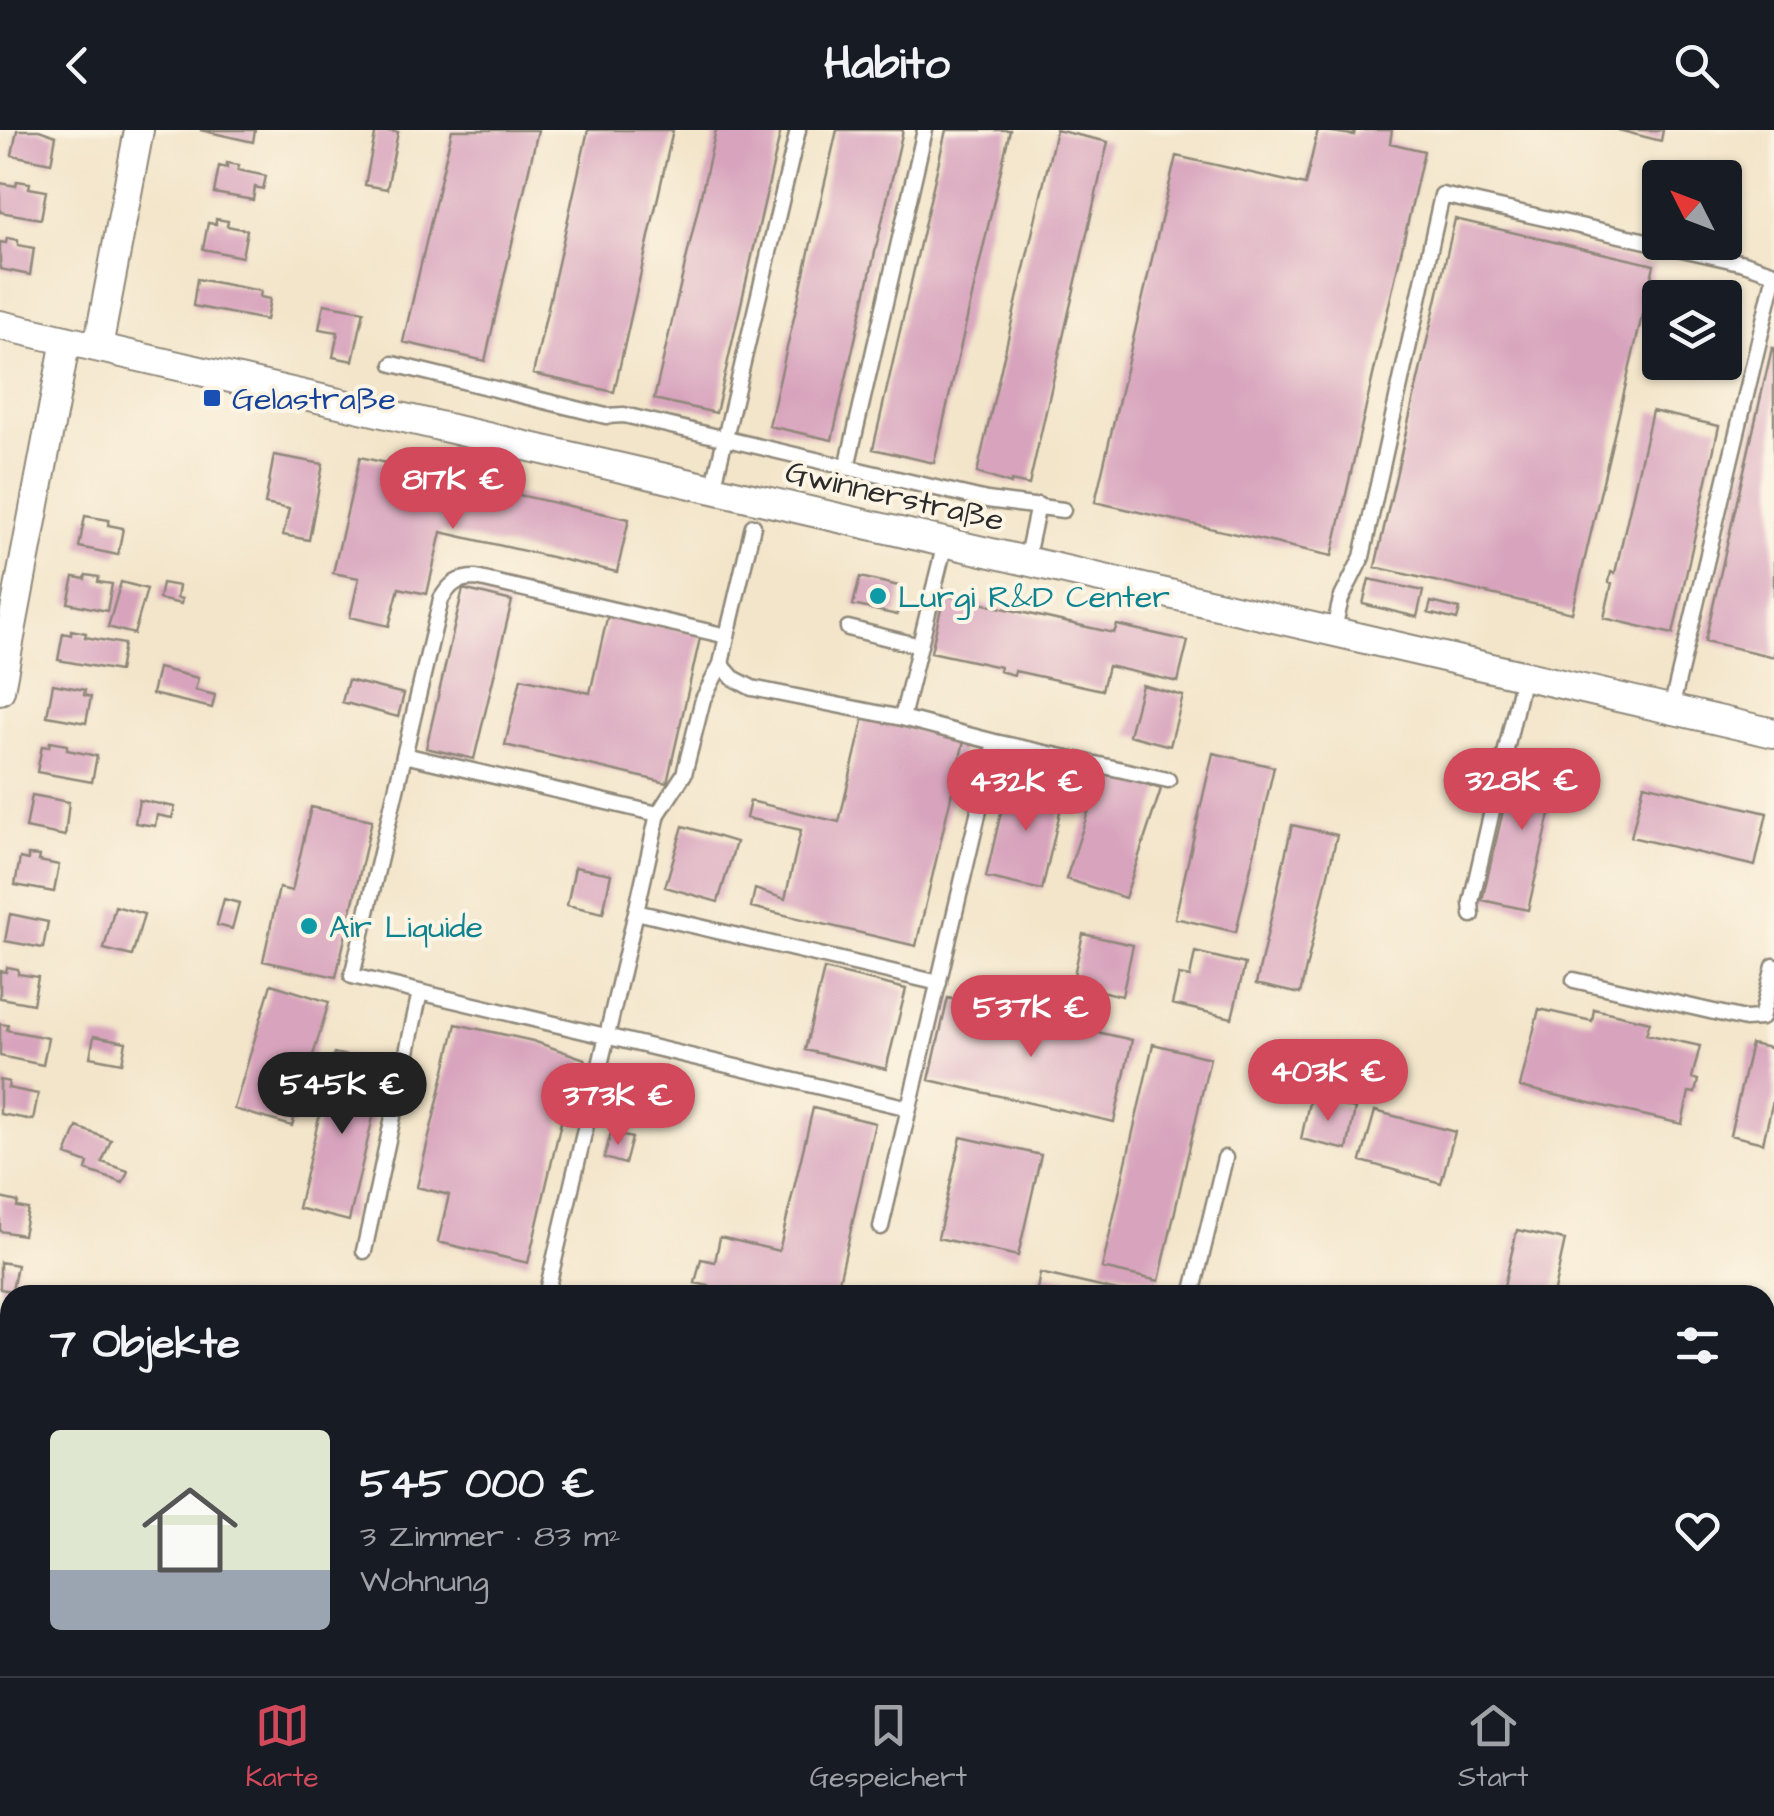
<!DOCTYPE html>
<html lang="de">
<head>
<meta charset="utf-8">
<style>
  :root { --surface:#171b24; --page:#242831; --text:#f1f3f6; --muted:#9ea1a6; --line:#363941; --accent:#d1495b }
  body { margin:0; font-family:"Architects Daughter",sans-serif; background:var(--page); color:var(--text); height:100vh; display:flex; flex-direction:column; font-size:38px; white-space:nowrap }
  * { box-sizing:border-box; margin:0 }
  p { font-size:32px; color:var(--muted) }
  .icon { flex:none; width:55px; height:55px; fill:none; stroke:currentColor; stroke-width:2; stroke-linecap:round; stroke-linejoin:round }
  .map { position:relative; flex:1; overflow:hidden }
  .panel { position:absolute; left:0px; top:1155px; width:1775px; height:392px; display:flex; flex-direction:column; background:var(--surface); border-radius:30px 30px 0 0; box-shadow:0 2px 8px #0004 }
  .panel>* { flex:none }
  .needle { width:65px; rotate:312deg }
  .buttons { position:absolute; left:1642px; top:30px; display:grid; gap:20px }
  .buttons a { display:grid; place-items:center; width:100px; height:100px; border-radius:10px; background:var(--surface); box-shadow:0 2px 8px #0004; font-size:50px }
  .price { position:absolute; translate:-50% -85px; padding:0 22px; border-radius:35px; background:var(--accent); color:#fff; font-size:32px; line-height:65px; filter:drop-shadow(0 2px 5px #0008) }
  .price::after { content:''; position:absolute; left:50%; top:60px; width:30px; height:22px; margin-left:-15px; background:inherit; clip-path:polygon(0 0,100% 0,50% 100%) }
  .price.current { background:#222; color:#fff }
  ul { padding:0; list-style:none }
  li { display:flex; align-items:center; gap:30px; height:250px; padding:0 50px }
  li span { display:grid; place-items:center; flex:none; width:280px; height:200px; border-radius:10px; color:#555 }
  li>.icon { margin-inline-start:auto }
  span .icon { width:120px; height:120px; fill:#fffc; stroke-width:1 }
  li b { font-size:42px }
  h2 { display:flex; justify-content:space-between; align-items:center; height:120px; padding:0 50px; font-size:42px }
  header { display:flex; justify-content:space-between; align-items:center; height:130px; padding:0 50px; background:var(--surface); font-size:45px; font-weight:800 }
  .tabs { display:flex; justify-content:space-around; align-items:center; height:140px; border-top:2px solid var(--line); background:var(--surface); font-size:28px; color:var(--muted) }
  .tabs a { display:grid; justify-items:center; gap:5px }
  .tabs .current { color:var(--accent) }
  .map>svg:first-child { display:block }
  .building { fill:#d8a4bd }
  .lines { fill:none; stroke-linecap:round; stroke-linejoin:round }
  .lane-casing { stroke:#8f887a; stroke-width:19 }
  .street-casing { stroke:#8f887a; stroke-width:32 }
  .lane { stroke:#fff; stroke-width:14 }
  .street { stroke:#fff; stroke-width:28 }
  .transit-dot { fill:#1a4fb4; stroke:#fcf5e5; stroke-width:4 }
  .culture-dot { fill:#0f9aa8; stroke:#fcf5e5; stroke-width:4 }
  .labels { text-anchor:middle; stroke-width:8; stroke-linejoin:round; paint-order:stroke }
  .transit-label { font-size:32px; fill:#164399; stroke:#fcf5e5; text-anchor:start }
  .street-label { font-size:32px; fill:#2b2b2b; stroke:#fcf5e5 }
  .culture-label { font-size:32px; fill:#0d838f; stroke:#fcf5e5; text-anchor:start }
</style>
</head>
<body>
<header><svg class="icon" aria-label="back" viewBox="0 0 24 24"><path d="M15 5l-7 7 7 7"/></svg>Habito<svg class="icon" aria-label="search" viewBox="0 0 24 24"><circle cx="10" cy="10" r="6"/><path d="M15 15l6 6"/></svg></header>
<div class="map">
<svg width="1774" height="1546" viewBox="0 0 1774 1546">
  <rect width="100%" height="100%" fill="#fcf5e5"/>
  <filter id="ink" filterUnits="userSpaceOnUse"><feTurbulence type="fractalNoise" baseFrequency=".01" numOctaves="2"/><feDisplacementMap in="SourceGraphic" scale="20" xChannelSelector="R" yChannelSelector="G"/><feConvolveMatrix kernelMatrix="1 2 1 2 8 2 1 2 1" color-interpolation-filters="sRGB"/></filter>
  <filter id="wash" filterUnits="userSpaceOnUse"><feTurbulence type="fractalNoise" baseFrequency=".0048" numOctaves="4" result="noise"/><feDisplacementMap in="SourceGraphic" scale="40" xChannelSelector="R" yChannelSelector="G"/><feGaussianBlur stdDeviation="2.25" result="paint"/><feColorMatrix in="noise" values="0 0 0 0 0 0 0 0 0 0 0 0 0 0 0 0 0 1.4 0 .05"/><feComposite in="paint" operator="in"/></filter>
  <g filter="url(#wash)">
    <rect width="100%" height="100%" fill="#f3e5ca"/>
    <g id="blocks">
      <path class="building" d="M17 0H39L56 6 51 33 12 25Z
        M200 0H255L253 12Z
        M376 0 398 2 387 59 365 55Z
        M452 0H538L485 231 403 212Z
        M588 0H673L614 262 533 244Z
        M716 0H781L716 283 654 269Z
        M837 0H903L832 310 769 296Z
        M946 0H1010L934 333 873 319Z
        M1056 0 1108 12 1029 355 1011 351V354L977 343Z
        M1318 0 1354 5 1355 0H1392L1390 13 1424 21 1332 426 1095 372 1176 26 1305 55Z
        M1618 0H1663L1661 11Z
        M227 33 239 35 238 40 266 46 263 59 255 57 253 70 214 63 219 36 227 38Z
        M17 51 30 53 29 58 46 61 41 89 0 82V53L16 56Z
        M216 89 228 91 227 96 247 100 242 127 203 119 208 93 216 94Z
        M1455 89 1654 135 1572 483 1375 437Z
        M7 108 18 110V115L34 118 30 145 0 139V112L6 113Z
        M197 149 261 161 260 167 270 169 266 190 193 176Z
        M324 174 364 181 353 231 333 227 338 202 319 199Z
        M1772 218H1774V527L1705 511Z
        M1652 281 1719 296 1673 504 1604 488 1612 453 1609 452 1611 442 1615 443Z
        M274 325 323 334 309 410 283 405 289 379 265 374Z
        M360 327 386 333 385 336 629 389 617 442 441 402 427 464 399 458 389 496 350 487 359 448 333 443Z
        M85 386 109 390 108 395 123 398 118 425 79 417Z
        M86 445 99 447 98 452 112 454 107 481 68 473 74 447 85 449Z
        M860 447 903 457 897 485 853 475Z
        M1369 449 1423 461 1417 487 1363 474Z
        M121 452 147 459 134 504 108 497Z
        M162 453 179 456 177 468 182 469 181 474 159 469Z
        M463 459 512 471 474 629 426 618Z
        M944 465 1114 503 1117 495 1188 511 1178 552 1108 536 1102 560 1015 541 1014 545 999 541 1000 537 931 522Z
        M1431 472 1460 479 1457 490 1428 483Z
        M608 484 701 504 667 653 505 615 521 548 590 563Z
        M71 500 86 503 85 507 124 514 119 541 58 530 63 503 71 505Z
        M158 538 198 548 195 560 215 565 212 578 152 564Z
        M348 550 404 564 398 587 342 572Z
        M53 554 85 560 84 565 91 567 86 593 47 586Z
        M1142 555 1183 566 1170 616 1129 605Z
        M864 587 964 611 916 816 751 777 755 759 785 769 801 700 746 688 750 671 839 692Z
        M50 612 67 615V620L97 626 92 652 37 642 42 616 49 617Z
        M1213 623 1274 637 1236 802 1175 788Z
        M1516 626 1561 636 1528 780 1482 770Z
        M1102 640 1161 659 1125 768 1066 749Z
        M1009 648 1065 660 1042 760 986 747Z
        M1644 654 1767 683 1755 736 1631 707Z
        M32 665 69 672 65 706 26 698Z
        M139 670 175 677 172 688 157 685 155 696 135 693Z
        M311 677 372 690 336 847 263 831 279 758 292 761Z
        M1292 695 1337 705 1300 864 1256 854Z
        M683 696 736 712 718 772 665 757Z
        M28 725 40 726 39 731 59 735 54 762 15 755 20 728 28 730Z
        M575 737 611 744 603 783 567 775Z
        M224 769 239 773 232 799 217 795Z
        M115 776 144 784 132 826 104 819Z
        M10 784 48 792 43 818 5 811Z
        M1083 804 1133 815 1122 866 1072 854Z
        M1195 822 1245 834 1232 888 1172 874 1179 845 1190 847Z
        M7 837 18 839V844L38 847 33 874 0 868V841L6 842Z
        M824 839 906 859 886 939 805 920Z
        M271 854 329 872 292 996 234 979Z
        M948 868 1132 910 1114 992 929 950Z
        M1539 879 1592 891 1594 879 1650 892 1646 904 1700 916 1692 948 1698 950 1695 963 1689 962 1682 994 1520 957Z
        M0 894 8 895 7 900 48 908 43 935 0 926Z
        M456 894 533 911 585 929 574 976 565 975 528 1133 438 1112 449 1065 417 1057Z
        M94 906 126 912 122 933 90 927Z
        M1153 914 1210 928 1159 1151 1102 1138Z
        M1751 914 1774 919V966L1763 1013 1730 1005Z
        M334 923 385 935 349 1091 298 1078Z
        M0 950 9 952 8 958 38 964 33 990 0 984Z
        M1310 968 1355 979 1347 1020 1301 1009Z
        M813 978 875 993 836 1165H707L709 1156 695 1153 701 1129 715 1132 720 1107 779 1121Z
        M1375 981 1455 1002 1441 1053 1361 1031Z
        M77 997 111 1010 102 1032 128 1041 123 1053 86 1040 88 1033 66 1025Z
        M611 1003 632 1008 625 1034 604 1028Z
        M961 1007 1041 1025 1018 1126 938 1108Z
        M0 1068 18 1072 17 1077 28 1079 23 1105 0 1101Z
        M1517 1100 1565 1110 1553 1165H1502Z
        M0 1132 17 1135 12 1161 0 1159Z
        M1040 1143 1122 1162V1165H1036Z
        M0 1189 10 1191V1220L0 1218Z
        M0 1248 10 1250V1277L0 1275Z
        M1765 1390 1774 1392V1518L1765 1516Z
        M0 1391 10 1394V1478L0 1476Z
        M100 1538H141L139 1546H98Z
        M168 1538H237L235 1546H166Z
        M501 1538H628L626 1546H499Z
        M1124 1538H1190L1188 1546H1122Z
        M1351 1538H1596L1594 1546H1381Z"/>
    </g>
  </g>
  <g filter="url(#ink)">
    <use href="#blocks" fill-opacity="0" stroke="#8f887a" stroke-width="2.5"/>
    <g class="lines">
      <defs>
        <path id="lane" d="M393 234 606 286 624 285 987 370 1063 380
          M847 337 925 0
          M713 359 798 0
          M1026 431 1038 375
          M848 498 920 516
          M1333 503 1341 469 1362 427 1442 65 1744 133 1774 143
          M727 506 753 396
          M721 534 733 548 752 558 902 588
          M1671 579 1774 148
          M995 612 1168 650
          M404 625 658 684
          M1472 785 1471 772 1523 546
          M1574 850 1745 889 1761 888 1774 836
          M909 978 352 846 441 469C451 453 458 448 476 448L727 506 721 534 703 569 684 644 658 684 636 782 939 853
          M881 1097 995 612 902 588 945 413
          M364 1121 420 862
          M546 1165 636 782
          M1192 1165 1225 1028
          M1765 1276 1774 1278
          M1757 1538 1774 1541
          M153 1546 155 1538
          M481 1546 483 1538
          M642 1546 644 1538
          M1102 1546 1104 1538"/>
        <path id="street" d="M0 195 1774 603
          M98 217 139 0
          M0 560 66 210
          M0 1336 10 1339
          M863 1538 901 1546"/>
      </defs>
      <use href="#lane" class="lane-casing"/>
      <use href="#street" class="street-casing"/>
      <use href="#lane" class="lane"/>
      <use href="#street" class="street"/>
    </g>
  </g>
  <rect class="transit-dot" x="202" y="258" width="20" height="20" rx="5"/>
  <g class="culture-dot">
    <circle cx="878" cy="466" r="10"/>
    <circle cx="309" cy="796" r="10"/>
  </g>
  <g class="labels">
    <g class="transit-label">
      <text x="232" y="279">Gelastraße</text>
    </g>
    <g class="street-label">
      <text transform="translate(895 365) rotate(13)" y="11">Gwinnerstraße</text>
    </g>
    <g class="culture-label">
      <text x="898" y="477">Lurgi R&amp;D Center</text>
      <text x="329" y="807">Air Liquide</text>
    </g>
  </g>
</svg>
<div class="buttons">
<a><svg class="needle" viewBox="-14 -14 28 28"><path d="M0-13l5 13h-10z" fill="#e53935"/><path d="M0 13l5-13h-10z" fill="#9ea1a6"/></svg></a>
<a><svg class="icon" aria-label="layers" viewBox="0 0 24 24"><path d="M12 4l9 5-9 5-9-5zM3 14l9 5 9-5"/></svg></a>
</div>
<b class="price" style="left:453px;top:402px">817K €</b>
<b class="price" style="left:1522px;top:703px">328K €</b>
<b class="price" style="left:1026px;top:704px">432K €</b>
<b class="price" style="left:1031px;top:930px">537K €</b>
<b class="price" style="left:1328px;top:994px">403K €</b>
<b class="price current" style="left:342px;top:1007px">545K €</b>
<b class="price" style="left:618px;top:1018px">373K €</b>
<section class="panel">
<h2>7 Objekte<svg class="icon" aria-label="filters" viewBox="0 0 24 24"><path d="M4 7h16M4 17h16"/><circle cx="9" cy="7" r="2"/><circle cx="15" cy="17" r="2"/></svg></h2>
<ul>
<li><span style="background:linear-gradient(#dfe7d0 70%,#9aa5b1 0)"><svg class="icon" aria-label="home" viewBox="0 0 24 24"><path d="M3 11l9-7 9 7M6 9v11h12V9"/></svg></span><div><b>545 000 €</b><p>3 Zimmer · 83 m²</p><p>Wohnung</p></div><svg class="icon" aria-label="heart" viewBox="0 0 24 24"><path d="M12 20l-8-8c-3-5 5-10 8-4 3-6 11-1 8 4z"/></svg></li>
</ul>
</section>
</div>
<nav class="tabs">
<a class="current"><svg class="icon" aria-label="map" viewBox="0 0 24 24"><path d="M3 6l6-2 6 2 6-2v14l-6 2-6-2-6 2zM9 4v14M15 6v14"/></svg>Karte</a>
<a><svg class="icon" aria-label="saved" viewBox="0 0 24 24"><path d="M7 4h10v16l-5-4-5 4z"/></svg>Gespeichert</a>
<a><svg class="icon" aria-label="home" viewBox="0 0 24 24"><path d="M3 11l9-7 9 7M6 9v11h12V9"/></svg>Start</a>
</nav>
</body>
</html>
